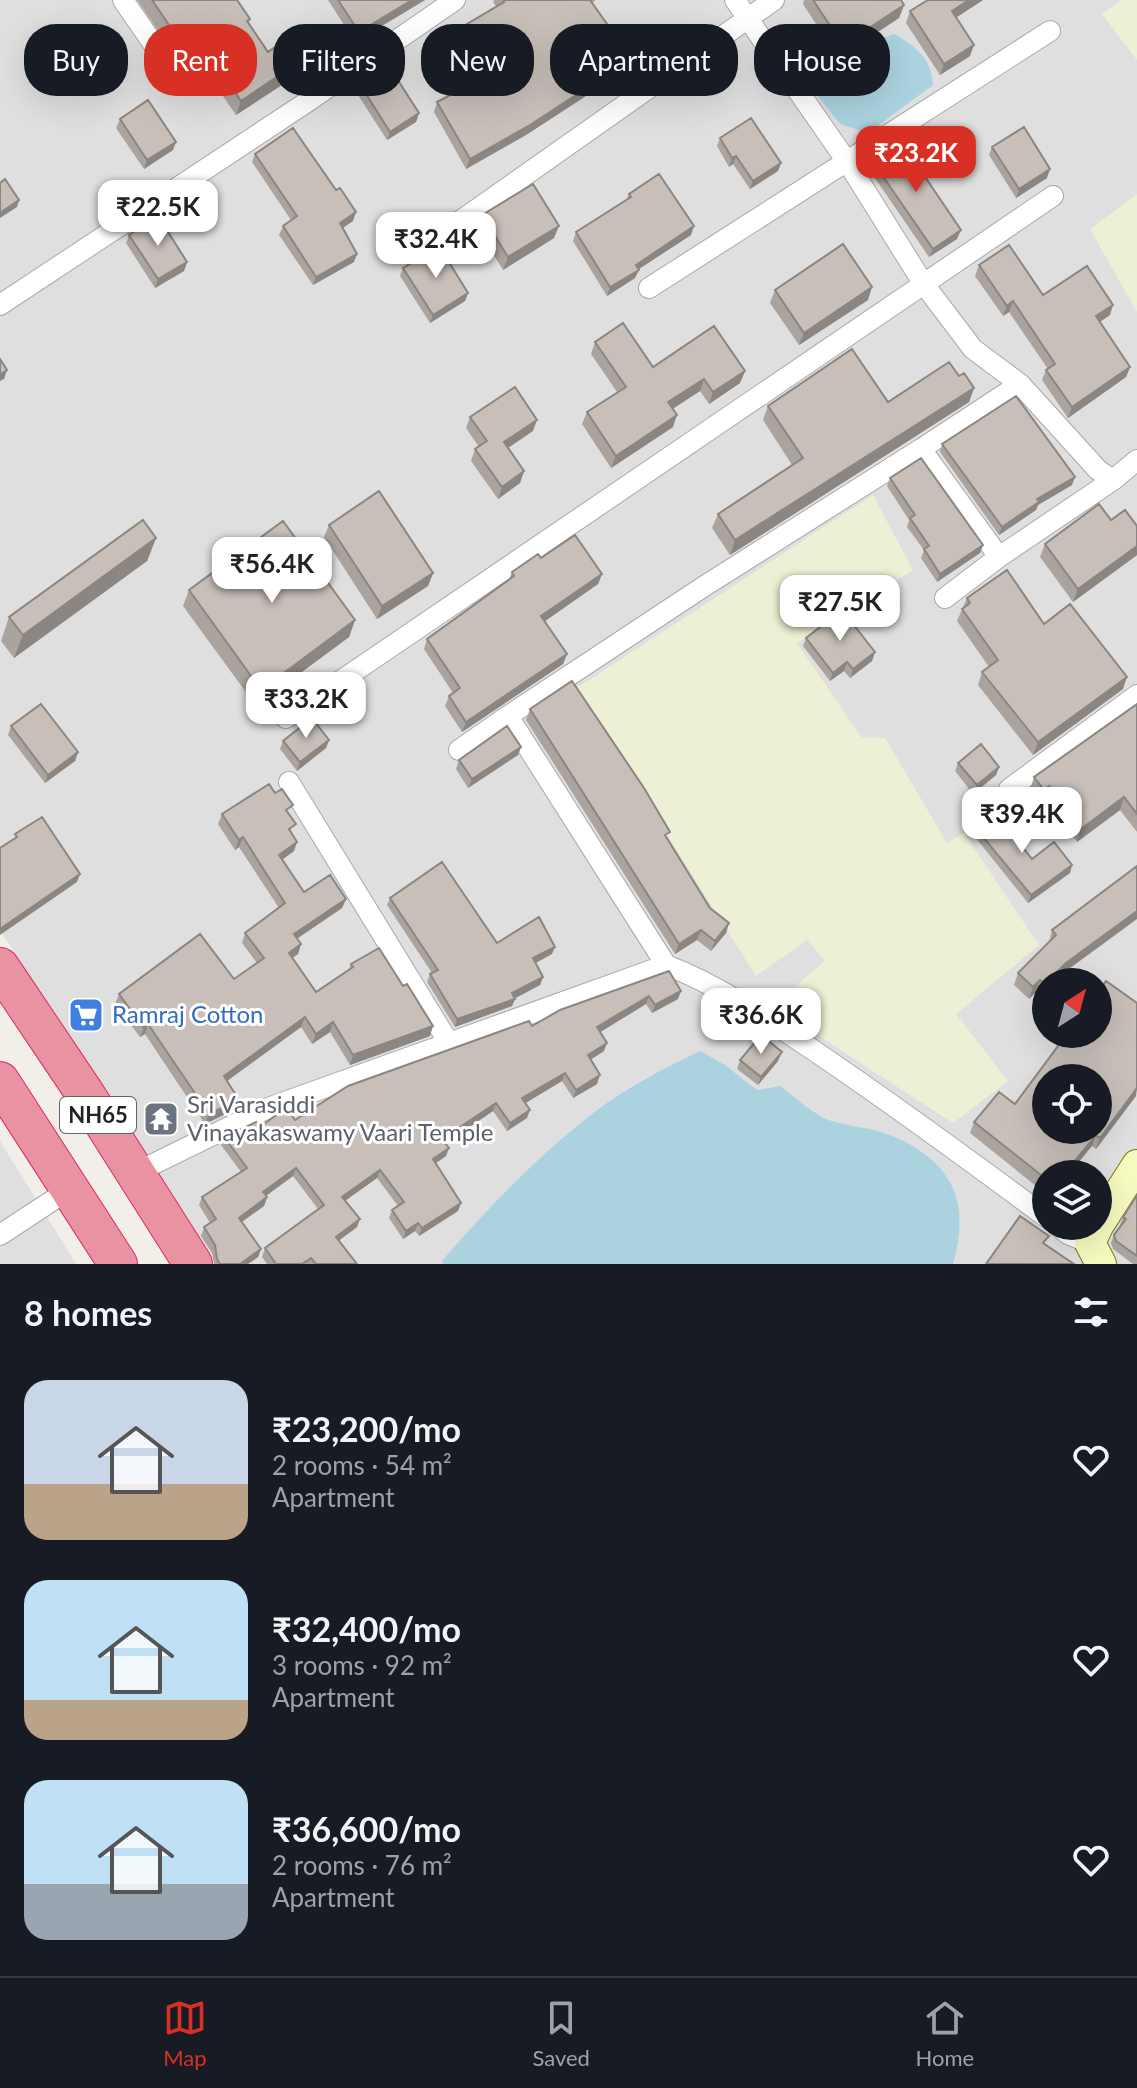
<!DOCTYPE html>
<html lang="en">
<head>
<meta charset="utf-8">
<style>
  :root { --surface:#171b24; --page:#242831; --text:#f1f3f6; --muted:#9ea1a6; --line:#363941; --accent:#d93025 }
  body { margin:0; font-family:Lato,sans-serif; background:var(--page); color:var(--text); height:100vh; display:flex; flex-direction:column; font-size:30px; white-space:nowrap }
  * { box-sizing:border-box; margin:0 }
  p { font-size:26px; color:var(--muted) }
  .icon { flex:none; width:44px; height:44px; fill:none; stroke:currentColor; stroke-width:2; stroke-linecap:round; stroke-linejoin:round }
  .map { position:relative; height:1264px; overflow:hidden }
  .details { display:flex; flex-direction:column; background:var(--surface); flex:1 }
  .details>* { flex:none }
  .banner { position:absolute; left:24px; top:24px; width:1090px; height:72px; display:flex; gap:16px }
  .needle { width:52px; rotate:36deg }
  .tools { position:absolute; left:1032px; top:968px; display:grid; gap:16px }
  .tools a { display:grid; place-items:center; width:80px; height:80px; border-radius:50%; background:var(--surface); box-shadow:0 8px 32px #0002; font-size:40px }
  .price { position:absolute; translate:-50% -68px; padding:0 18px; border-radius:16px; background:#fff; color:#222; font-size:26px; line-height:52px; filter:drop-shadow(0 2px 4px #0008) }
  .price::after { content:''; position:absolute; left:50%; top:48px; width:24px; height:18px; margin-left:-12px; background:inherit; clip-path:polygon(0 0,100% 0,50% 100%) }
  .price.on { background:var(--accent); color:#fff }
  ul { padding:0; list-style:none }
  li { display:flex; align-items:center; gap:24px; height:200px; padding:0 24px }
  li span { display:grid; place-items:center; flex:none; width:224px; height:160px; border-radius:24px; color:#555 }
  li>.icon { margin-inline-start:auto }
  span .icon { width:96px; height:96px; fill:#fffc; stroke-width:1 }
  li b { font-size:34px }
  h2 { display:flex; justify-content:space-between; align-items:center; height:96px; padding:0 24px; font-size:34px }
  .pill { padding:0 28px; border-radius:32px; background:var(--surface); box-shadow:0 8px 32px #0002; font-size:28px; line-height:72px }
  .pill.on { background:var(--accent); color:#fff }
  .tabs { display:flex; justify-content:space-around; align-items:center; height:112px; border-top:2px solid var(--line); background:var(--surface); font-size:22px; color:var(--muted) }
  .tabs a { display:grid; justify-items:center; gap:4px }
  .tabs .on { color:var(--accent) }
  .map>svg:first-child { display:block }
  .residential { fill:#e0dfdf; fill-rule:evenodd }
  .farmland { fill:#eef0d5 }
  .water { fill:#aad3df }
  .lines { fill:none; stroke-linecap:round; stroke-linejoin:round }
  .street-casing { stroke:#a9a9a9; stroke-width:22 }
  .secondary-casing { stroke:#707d05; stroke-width:32 }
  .highway-casing { stroke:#dc2a67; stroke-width:40 }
  .street { stroke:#fff; stroke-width:20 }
  .secondary { stroke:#f7fabf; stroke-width:30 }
  .highway { stroke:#e892a2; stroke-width:38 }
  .wall { fill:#aba49e }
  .shaded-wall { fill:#8b8681 }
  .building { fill:#c7bfb8; stroke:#8b8681; stroke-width:2; fill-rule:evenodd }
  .labels { text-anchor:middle; stroke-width:6; stroke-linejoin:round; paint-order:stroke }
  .shield { fill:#fff; stroke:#646464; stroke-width:2 }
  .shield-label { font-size:22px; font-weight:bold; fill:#222 }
  .shop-label { font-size:24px; fill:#366cbe; stroke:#fff; text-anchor:start }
  .worship-label { font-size:24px; fill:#5b616d; stroke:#fff; text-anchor:start }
</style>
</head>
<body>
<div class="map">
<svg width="1137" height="1264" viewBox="0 0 1137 1264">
  <rect width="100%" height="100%" fill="#f2efe9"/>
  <path class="residential" d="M0 0H1137V1264H217L0 930ZM1046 982H1098V1034H1046ZM1046 1078H1098V1130H1046ZM1046 1174H1098V1226H1046Z
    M0 1141 13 1162 76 1264H0Z"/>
  <path class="farmland" d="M1121 0H1137V60L1102 14Z
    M1137 194V312L1090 229Z
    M873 495 913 570 797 643 861 737 885 738 947 843 964 833 1039 945 956 1014 1008 1081 953 1123 773 1006 825 961 807 940 756 976 575 689Z"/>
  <path class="water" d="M894 34C916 46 932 59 933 85L868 133 840 124 804 79 809 64 818 57 838 62 858 59 876 41Z
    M700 1051 725 1065 757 1090 780 1086C795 1097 814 1115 831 1121 852 1127 877 1128 897 1138 955 1165 970 1204 953 1264H443L442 1261C486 1210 535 1159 588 1117 622 1090 661 1070 700 1051Z"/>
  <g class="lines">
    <defs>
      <path id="street" d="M123 0 172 71
        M735 0 848 163 923 283 973 349 1020 384 1098 470 1113 480 1137 460
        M436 238 774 0
        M649 288 1050 31
        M0 305 307 102 455 0
        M921 449 1020 384
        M945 598 999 557 1113 480
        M508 716 703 587 921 449 999 557
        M286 718 1053 196
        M459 750 508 716 666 965
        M289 782 449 1043
        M1009 789 1137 695
        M135 1173 268 1108 666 965C719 985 767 1019 813 1050 893 1104 969 1160 1046 1217
        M1058 1226 1068 1234 1090 1243
        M0 1235 70 1189"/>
      <path id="secondary" d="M1101 1264 1090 1243 1098 1226 1137 1165"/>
      <path id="highway" d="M0 967 84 1092 193 1264
        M0 1081 118 1264"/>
    </defs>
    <use href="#street" class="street-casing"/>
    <use href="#secondary" class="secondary-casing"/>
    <use href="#highway" class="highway-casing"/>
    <use href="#street" class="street"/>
    <use href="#secondary" class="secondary"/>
    <use href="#highway" class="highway"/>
  </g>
  <path class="wall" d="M137 0H237L250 19 249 23 268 52 297 75 236 115 214 83 200 92Z
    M328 0H425L355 42Z
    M494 0H596L592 3 634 62 631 72 596 96 592 92 526 135 466 169 434 112 437 102 449 96 425 57 428 47 496 6 493 2Z
    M804 0H901L904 5 899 18 838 58 803 4Z
    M928 0H983L956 17 970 56 940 75 906 23 910 11Z
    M361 86 419 113 416 122 387 140 358 95Z
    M120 119 173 150 144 169 116 128Z
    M720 138 781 163 778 171 750 189 733 164 729 167 717 146Z
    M992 147 1047 178 1016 198 989 155Z
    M255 154 353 221 342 228 354 262 313 285 279 235 283 226 291 220 252 162Z
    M871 159 957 239 929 257 868 168Z
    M629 194 691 235 638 269 635 278 607 296 573 241 576 232 627 199Z
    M482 215 554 238 503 270 477 228Z
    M129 235 187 262 184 271 155 288 126 243Z
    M979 265 1043 295 1110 315 1100 322 1130 367 1126 377 1068 418 1042 380 1046 370 1048 369 1009 312 1003 316 975 276Z
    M403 268 468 293 465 301 430 323 400 276Z
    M775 290 868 300 799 345 770 303Z
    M595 342 653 367 745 371 740 383 709 404 700 391 673 409V427L611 468 582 424 587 412 617 392 591 354Z
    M959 376 974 388 969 402 730 555 712 528 718 514 792 465 763 420 768 406 888 402Z
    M470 417 533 431 508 448 524 471 520 483 498 499 471 461 475 449 479 447 466 428Z
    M942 444 1072 485 1038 505 1036 510 999 535 940 452Z
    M890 478 983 545 980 553 937 582 921 558 924 550 907 527 909 520 887 486Z
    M1111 520 1137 526V555L1073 602 1040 557 1045 544Z
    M329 525 433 573 428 586 377 619 324 537Z
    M156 538 147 561 14 658 1 641 9 617Z
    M541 558 602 574 598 584 545 621 567 654 563 664 462 732 445 706 449 696 453 693 424 649 427 639 509 579 512 572Z
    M189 590 355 620 349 637 256 706 183 606Z
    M967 598 1044 624 1123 689 1033 755 978 685 982 672 989 667 957 621Z
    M806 638 875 652 872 661 850 678 844 671 830 681 803 646Z
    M1137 704V832L1120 810 1077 842 1044 798 1039 802 1030 790 1034 777Z
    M530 709 668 839 710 908 729 923 726 933 711 951 697 940 675 954 526 720Z
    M11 726 78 752 75 761 45 783 8 735Z
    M329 740 326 748 297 771 280 749 283 741Z
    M521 747 518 755 468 788 456 769 459 760Z
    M958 763 999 767 996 775 973 794 955 771Z
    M222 814 289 815 294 851 283 859 304 892 346 899 342 908 297 939 301 944 298 954 292 958 316 992 349 969 351 964 430 1036 350 1065 330 1032 312 1044 301 1027 227 1081 239 1100 236 1109 205 1124 145 1034 140 1037 115 1004 119 994 234 979 257 963 242 943 245 933 279 908 239 847 235 850 218 824Z
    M973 825 1032 859 1072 865 1070 873 1028 903 971 832Z
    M1137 866 1062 974 1041 996 1036 992 1029 999 1014 985 1018 973 1049 942 1052 930Z
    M390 898 497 943 552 954 535 963 543 977 540 985 515 998 512 1006 455 1027 427 982 430 974 432 973 387 905Z
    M669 971 678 999 652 1013 646 1004 600 1032 604 1051 590 1060 597 1084 573 1098 562 1081 525 1103 527 1118 507 1131 493 1111 445 1144 446 1156 436 1163 461 1203 458 1211 419 1236 415 1231 403 1239 389 1218 392 1210 398 1206 377 1178 345 1201 357 1227 339 1240 357 1264H267L262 1257 265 1248 318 1209 293 1176 266 1196 267 1197 264 1206 241 1222 261 1249 258 1257 248 1264H214L212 1253 201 1236 204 1227 210 1223 199 1205 202 1197 241 1172 221 1145 224 1137 260 1127 295 1120Z
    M740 1060 778 1061 758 1085 737 1069Z
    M1136 1096 1096 1149 1092 1146 1046 1174V1194L970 1133 974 1122 1015 1104Z
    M1137 1195V1264H1133L1113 1249 1111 1243 1114 1235 1121 1226 1120 1225 1123 1217Z"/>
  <path class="shaded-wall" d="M412 0H425L355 42 359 32Z
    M969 0H983L948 23 952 11Z
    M904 5 899 18 838 58 843 45Z
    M974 45 970 56 940 75 944 64Z
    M302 60 297 75 236 115 241 101Z
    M634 62 631 72 596 96 599 87Z
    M220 69 214 83 200 92 205 78Z
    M596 82 592 92 526 135 466 169 470 159Z
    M419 113 416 122 387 140 390 132Z
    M176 142 173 150 144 169 147 160Z
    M736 156 733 164 729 167 732 158Z
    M781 163 778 171 750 189 753 181Z
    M1050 169 1047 178 1016 198 1019 189Z
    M19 200 17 207 0 218V213Z
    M356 212 353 221 337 232 340 223Z
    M559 226 554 238 503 270 508 257Z
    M694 226 691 235 636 271 639 270 635 278 607 296 610 287 636 265Z
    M961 230 957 239 929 257 933 249Z
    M357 254 354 262 313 285 316 277Z
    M187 262 184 271 155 288 158 279Z
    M872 287 868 300 799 345 804 333Z
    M468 293 465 301 430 323 433 315Z
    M1013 301 1009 312 1003 316 1007 306Z
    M1113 305 1110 315 1092 327 1096 316Z
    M1130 367 1126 377 1068 418 1072 407Z
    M7 370 4 379 0 381V375Z
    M745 371 740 383 709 404 713 392Z
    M704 379 700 391 664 414 668 402Z
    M974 388 969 402 730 555 735 540Z
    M677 415 673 427 611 468 616 456Z
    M537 420 533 431 500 453 504 442Z
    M524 471 520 483 498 499 502 487Z
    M1075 477 1072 485 1038 505 1036 510 999 535 1002 527 1037 499Z
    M156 538 147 561 14 658 23 635Z
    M983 545 980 553 937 582 940 574Z
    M1137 546V555L1073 602 1078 589Z
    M433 573 428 586 377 619 382 606Z
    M602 574 598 584 538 626 541 616Z
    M355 620 349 637 256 706 261 690Z
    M875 652 872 661 850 678 853 669Z
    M567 654 563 664 462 732 466 722Z
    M847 662 844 671 830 681 833 673Z
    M1127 677 1123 689 1033 755 1038 742Z
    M329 740 326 748 297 771 300 762Z
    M521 747 518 755 468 788 472 779Z
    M78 752 75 761 45 783 48 775Z
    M999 767 996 775 973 794 977 785Z
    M1049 786 1044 798 1039 802 1044 790Z
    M1124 797 1120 810 1077 842 1081 829Z
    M243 837 239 847 235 850 239 840Z
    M297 842 294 851 276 864 279 855Z
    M1072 865 1070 873 1028 903 1031 895Z
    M80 874 77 882 0 935V929Z
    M346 899 342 908 290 943 294 934Z
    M1137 911V919L1062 974 1054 982H1047L1066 963Z
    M729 923 726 933 711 951 715 941Z
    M701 930 697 940 675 954 679 944Z
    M301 944 298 954 285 963 289 953Z
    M555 947 552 954 530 966 533 958Z
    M543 977 540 985 510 1001 515 999 512 1006 455 1027 457 1019Z
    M1040 980 1036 992 1029 999 1033 987Z
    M1046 983V990L1041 996 1045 984Z
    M681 991 678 999 652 1013 655 1005Z
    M649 996 646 1004 594 1036 597 1027Z
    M305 1017 301 1027 220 1086 224 1076Z
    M333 1022 330 1032 312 1044 316 1034Z
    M148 1024 145 1034 140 1037 144 1028Z
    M433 1026 430 1036 350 1065 353 1055Z
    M607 1043 604 1051 585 1063 588 1055Z
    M782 1052 778 1061 758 1085 761 1077Z
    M565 1073 562 1081 519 1107 522 1098Z
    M600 1075 597 1084 573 1098 576 1090Z
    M1137 1088 1136 1096 1096 1149 1100 1138Z
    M239 1100 236 1109 205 1124 209 1114Z
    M496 1103 493 1111 439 1148 442 1139Z
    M530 1110 527 1118 507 1131 510 1123Z
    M1096 1135 1092 1146 1069 1174H1064Z
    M449 1148 446 1156 430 1167 433 1159Z
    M296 1168 293 1176 260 1200 263 1192Z
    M380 1170 377 1178 339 1205 342 1197Z
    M267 1197 264 1206 236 1226 239 1218Z
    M461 1203 458 1211 419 1236 422 1228Z
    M360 1219 357 1227 333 1245 336 1237Z
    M418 1223 415 1231 403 1239 406 1231Z
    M261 1249 258 1257 248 1264H240Z"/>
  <path class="building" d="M152 0H237L250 19 247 21 268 52 286 39 302 60 241 101 220 69 205 78Z
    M338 0H412L359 32Z
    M503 0H590L634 62 599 87 596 82 530 125 470 159 437 102 456 92 428 47 504 2Z
    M813 0H901L904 5 843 45Z
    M928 0H969L952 11 974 45 944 64 910 11Z
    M390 68 419 113 390 132 361 86Z
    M148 100 176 142 147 160 120 119Z
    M751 118 781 163 753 181 736 156 732 158 720 138Z
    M1024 127 1050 169 1019 189 992 147Z
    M293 128 336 190 340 188 356 212 340 223 357 254 316 277 283 226 297 216 255 154Z
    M900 140 961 230 933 249 871 159Z
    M659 174 694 226 636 265 639 270 610 287 576 232 631 197 629 194Z
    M5 179 19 200 0 213V183Z
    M533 184 559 226 508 257 482 215Z
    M158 216 187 262 158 279 129 235Z
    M843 244 872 287 804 333 775 290Z
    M1009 245 1043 295 1087 266 1113 305 1096 316 1130 367 1072 407 1046 370 1055 364 1013 301 1007 306 979 265Z
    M439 246 468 293 433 315 403 268Z
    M623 323 653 367 714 326 745 371 713 392 704 379 668 402 677 415 616 456 587 412 626 387 595 342Z
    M852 349 888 402 949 362 959 376 964 373 974 388 735 540 718 514 803 458 768 406Z
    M0 359 7 370 0 375Z
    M515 387 537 420 504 442 524 471 502 487 475 449 487 441 470 417Z
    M1016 396 1075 477 1037 499 1039 502 1002 527 942 444Z
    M921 458 983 545 940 574 924 549 929 546 910 518 915 515 890 478Z
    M379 491 433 573 382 606 329 525Z
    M1099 504 1111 520 1125 510 1137 526V546L1078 589 1045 544Z
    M143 520 156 538 23 635 9 617Z
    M283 521 355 620 261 690 189 590Z
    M575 535 602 574 541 616 567 654 466 722 449 696 460 688 427 639 514 576 512 572 538 554 541 558Z
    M1007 570 1044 624 1070 604 1127 677 1038 742 982 672 998 660 962 609 970 603 967 598Z
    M842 610 875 652 853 669 847 662 833 673 806 638Z
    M572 681 644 788 670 832 665 835 710 908 729 923 715 941 701 930 679 944 530 709Z
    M41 704 78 752 48 775 11 726Z
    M1137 704V814L1124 797 1081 829 1049 786 1044 790 1034 777Z
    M312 718 329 740 300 762 283 741Z
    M507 726 521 747 472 779 459 760Z
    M981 744 999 767 977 785 958 763Z
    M269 784 275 793 282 789 293 805 286 810 296 824 289 829 297 842 279 855 304 892 330 875 346 899 294 934 301 944 289 953 316 992 353 967 351 964 379 948 403 986 407 984 433 1026 353 1055 333 1022 316 1034 305 1017 224 1076 239 1100 209 1114 148 1024 144 1028 119 994 200 934 234 979 264 958 245 933 285 903 243 837 239 840 222 814Z
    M993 809 1032 859 1054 842 1072 865 1031 895 973 825Z
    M42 817 80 874 0 929V848L17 837 15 834Z
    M442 862 497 943 539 917 555 947 533 958 543 977 512 993 515 999 457 1019 430 974 438 970 390 898Z
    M1137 866V911L1066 963 1045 984 1040 980 1033 987 1018 973 1056 935 1052 930Z
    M669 971 681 991 655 1005 649 996 597 1027 607 1043 588 1055 600 1075 576 1090 565 1073 522 1098 530 1110 510 1123 496 1103 442 1139 449 1148 433 1159 461 1203 422 1228 418 1223 406 1231 392 1210 404 1202 380 1170 342 1197 360 1219 336 1237 357 1264H316L311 1258 302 1264H276L265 1248 324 1205 296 1168 263 1192 267 1197 239 1218 261 1249 240 1264H220L217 1259 215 1245 204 1227 216 1219 202 1197 247 1168 224 1137 256 1122 260 1127 286 1108 295 1120 348 1086 529 1021 532 1026 560 1010Z
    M1106 981 1137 1003V1088L1100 1138 1096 1135 1064 1174H1046V1179L974 1122 999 1092 1015 1104 1067 1034H1098V992ZM1046 1078H1098V1130H1046Z
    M761 1035 782 1052 761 1077 740 1060Z
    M1137 1195V1256L1116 1241 1114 1235 1126 1219 1123 1217Z
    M1020 1216 1049 1236 1043 1243 1074 1264H986Z"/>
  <defs>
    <symbol id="supermarket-square" viewBox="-11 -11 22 22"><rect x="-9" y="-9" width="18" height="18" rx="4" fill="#3f7fe0" stroke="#fff"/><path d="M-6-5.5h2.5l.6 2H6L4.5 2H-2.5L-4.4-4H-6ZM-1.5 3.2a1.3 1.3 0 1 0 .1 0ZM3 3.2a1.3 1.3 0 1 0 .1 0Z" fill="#fff"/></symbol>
    <symbol id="temple-square" viewBox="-11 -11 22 22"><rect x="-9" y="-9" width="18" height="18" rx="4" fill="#6b7280" stroke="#fff"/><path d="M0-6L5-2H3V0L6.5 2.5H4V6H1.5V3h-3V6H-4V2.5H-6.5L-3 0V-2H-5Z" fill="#fff"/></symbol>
  </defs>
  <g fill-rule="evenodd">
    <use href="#supermarket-square" x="66" y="995" width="40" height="40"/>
    <use href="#temple-square" x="141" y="1099" width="40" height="40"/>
  </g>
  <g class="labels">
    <rect class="shield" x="60" y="1097" width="76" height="36" rx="6"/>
    <g class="shield-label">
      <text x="98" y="1123">NH65</text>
    </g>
    <g class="shop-label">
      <text x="112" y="1023">Ramraj Cotton</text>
    </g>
    <g class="worship-label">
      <text x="187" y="1113">Sri Varasiddi<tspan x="187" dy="28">Vinayakaswamy Vaari Temple</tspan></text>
    </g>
  </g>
</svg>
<div class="tools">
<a><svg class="needle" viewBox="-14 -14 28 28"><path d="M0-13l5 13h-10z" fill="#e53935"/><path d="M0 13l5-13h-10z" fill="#9ea1a6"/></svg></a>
<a><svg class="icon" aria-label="locate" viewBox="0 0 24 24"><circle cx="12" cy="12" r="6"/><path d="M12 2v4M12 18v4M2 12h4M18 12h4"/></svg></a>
<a><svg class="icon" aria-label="layers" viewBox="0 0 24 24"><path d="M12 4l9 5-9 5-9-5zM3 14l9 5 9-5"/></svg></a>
</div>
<b class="price on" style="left:916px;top:194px">₹23.2K</b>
<b class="price" style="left:158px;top:248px">₹22.5K</b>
<b class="price" style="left:436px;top:280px">₹32.4K</b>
<b class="price" style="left:272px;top:605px">₹56.4K</b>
<b class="price" style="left:840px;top:643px">₹27.5K</b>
<b class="price" style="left:306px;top:740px">₹33.2K</b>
<b class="price" style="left:1022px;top:855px">₹39.4K</b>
<b class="price" style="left:761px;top:1056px">₹36.6K</b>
<div class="banner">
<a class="pill">Buy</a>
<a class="pill on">Rent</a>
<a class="pill">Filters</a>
<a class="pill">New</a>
<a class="pill">Apartment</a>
<a class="pill">House</a>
</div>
</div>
<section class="details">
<h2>8 homes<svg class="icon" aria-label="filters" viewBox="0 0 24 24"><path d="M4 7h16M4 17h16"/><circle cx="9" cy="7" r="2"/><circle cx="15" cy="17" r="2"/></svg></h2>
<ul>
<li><span style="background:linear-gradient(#c9d6e8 65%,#b9a48a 0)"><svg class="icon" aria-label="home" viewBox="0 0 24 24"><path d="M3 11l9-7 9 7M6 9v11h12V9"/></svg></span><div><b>₹23,200/mo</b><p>2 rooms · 54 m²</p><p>Apartment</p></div><svg class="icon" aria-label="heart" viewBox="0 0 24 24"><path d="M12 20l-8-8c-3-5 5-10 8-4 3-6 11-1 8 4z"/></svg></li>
<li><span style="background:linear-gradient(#bfe0f5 75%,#b9a48a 0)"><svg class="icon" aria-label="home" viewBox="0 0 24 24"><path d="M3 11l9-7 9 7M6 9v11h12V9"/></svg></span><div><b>₹32,400/mo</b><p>3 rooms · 92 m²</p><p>Apartment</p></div><svg class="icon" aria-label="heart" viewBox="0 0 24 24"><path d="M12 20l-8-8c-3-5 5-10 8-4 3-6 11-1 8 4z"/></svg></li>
<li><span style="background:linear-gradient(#bfe0f5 65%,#9aa5b1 0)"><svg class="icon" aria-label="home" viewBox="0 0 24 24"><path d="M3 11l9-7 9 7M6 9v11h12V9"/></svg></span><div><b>₹36,600/mo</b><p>2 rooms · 76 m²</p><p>Apartment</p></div><svg class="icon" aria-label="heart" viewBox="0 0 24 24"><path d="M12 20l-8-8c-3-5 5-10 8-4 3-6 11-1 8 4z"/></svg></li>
</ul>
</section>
<nav class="tabs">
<a class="on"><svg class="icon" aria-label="map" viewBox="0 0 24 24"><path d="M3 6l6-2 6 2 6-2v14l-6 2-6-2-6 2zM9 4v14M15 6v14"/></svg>Map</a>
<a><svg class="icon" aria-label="saved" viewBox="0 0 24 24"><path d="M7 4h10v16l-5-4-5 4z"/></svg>Saved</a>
<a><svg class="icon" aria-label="home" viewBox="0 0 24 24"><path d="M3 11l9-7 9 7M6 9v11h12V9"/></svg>Home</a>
</nav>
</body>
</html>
